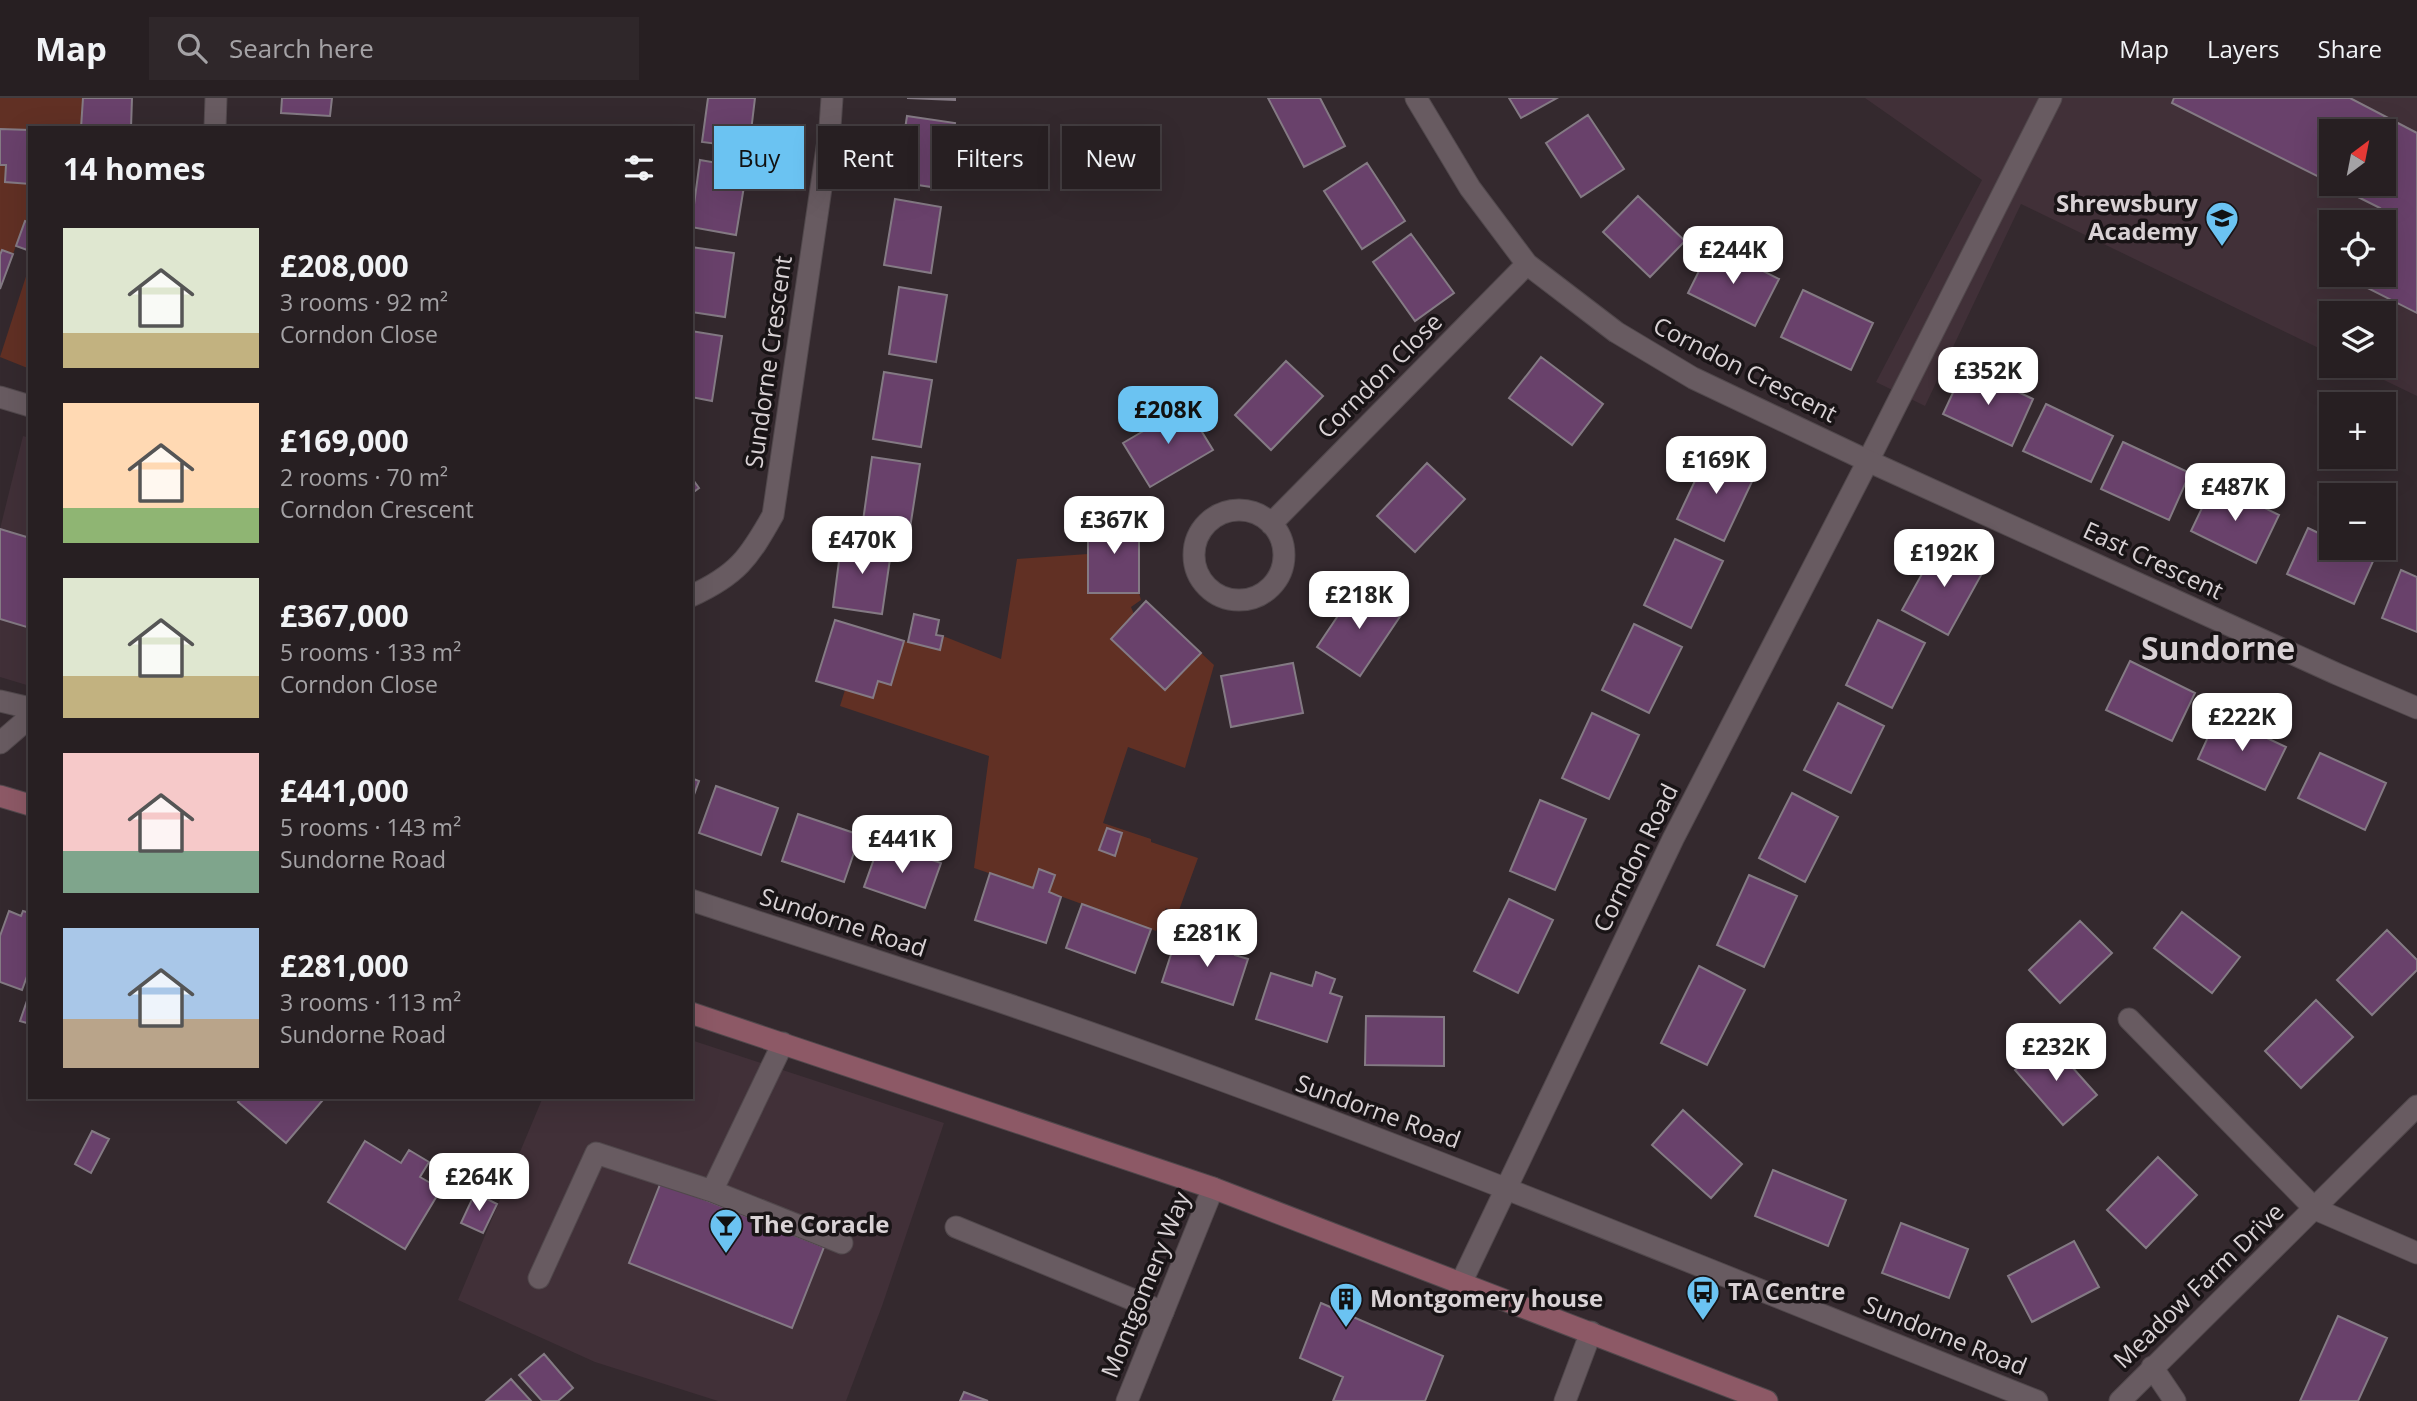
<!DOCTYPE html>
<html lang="en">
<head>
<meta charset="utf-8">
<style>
  :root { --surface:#271f22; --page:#2f272a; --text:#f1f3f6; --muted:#a4a2a5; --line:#433d40; --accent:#6bc3f2 }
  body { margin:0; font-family:"Open Sans",sans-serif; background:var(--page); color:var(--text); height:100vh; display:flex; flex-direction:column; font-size:26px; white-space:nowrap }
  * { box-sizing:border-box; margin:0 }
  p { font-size:23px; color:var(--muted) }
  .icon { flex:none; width:38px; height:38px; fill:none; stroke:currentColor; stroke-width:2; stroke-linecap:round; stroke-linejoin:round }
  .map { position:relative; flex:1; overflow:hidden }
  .sheet { position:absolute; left:28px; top:28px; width:665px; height:973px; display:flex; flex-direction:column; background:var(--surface); border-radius:0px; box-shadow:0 7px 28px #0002,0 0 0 2px var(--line) }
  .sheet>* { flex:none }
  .guide { position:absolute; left:714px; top:28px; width:665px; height:63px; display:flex; gap:14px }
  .needle { width:46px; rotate:32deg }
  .buttons { position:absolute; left:2319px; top:21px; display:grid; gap:14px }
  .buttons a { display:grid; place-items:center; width:77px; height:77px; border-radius:0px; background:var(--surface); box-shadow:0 7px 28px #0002,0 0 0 2px var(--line); font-size:35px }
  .price { position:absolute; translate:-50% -60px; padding:0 16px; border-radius:14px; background:#fff; color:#222; font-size:23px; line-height:46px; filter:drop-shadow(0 2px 4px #0008) }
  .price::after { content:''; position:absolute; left:50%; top:42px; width:21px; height:16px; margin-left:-10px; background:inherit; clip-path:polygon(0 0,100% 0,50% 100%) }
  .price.selected { background:var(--accent); color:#111 }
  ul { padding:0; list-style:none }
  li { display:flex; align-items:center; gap:21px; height:175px; padding:0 35px }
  li span { display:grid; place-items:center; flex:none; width:196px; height:140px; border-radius:0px; color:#555 }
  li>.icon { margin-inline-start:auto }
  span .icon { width:84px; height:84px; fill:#fffc; stroke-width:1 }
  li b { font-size:30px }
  h2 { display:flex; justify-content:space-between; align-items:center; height:84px; padding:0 35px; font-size:30px }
  .pill { padding:0 24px; border-radius:0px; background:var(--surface); box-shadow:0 7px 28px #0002,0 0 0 2px var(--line); font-size:24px; line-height:63px }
  .pill.selected { background:var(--accent); color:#111 }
  header { display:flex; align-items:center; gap:42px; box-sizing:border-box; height:98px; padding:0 35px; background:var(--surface); border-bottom:2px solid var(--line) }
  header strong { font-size:33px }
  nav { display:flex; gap:38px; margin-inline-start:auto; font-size:24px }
  .search { width:490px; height:63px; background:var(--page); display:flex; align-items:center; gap:18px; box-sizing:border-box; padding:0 24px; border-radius:0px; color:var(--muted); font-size:26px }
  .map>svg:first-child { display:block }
  .built { fill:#413038; fill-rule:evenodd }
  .green { fill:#613024 }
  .building { fill:#69416b; stroke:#847a84; stroke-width:2 }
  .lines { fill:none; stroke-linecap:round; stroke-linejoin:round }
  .lane-casing { stroke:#51484c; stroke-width:23 }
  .street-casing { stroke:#51484c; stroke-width:23 }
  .secondary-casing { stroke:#51484c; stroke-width:23 }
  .lane { stroke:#685b61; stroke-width:21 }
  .street { stroke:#685b61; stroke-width:21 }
  .secondary { stroke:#8d5966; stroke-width:21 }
  .labels { text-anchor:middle; stroke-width:7; stroke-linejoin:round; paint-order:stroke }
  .poi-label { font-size:24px; font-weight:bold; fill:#d9d2d5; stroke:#191416; text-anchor:start }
  .street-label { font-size:24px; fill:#d9d2d5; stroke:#191416 }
  .district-label { font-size:32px; font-weight:bold; fill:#d9d2d5; stroke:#191416 }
</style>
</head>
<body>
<header>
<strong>Map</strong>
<div class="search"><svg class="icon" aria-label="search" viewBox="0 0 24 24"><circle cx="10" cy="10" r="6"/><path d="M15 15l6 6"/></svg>Search here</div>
<nav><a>Map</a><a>Layers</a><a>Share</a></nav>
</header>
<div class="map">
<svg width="2417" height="1303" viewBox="0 0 2417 1303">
  <rect width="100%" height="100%" fill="#34292e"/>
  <path class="built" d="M1865 0H2417V298L2355 268H2384V215H2331V256L2021 106 1925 308 1876 284 1982 82ZM2331 33H2384V86H2331ZM2331 124H2384V177H2331Z
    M23 338 30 340V588L0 579V431Z
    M691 942 944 1025 882 1208 846 1303H718L595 1264 458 1202 543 999H691Z"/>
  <path class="green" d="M0 0H83L81 30H30V32L0 31Z
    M0 67H6V84L30 86V125L25 124 13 156 2 152 0 157Z
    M30 166V271L0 259Z
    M1088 456V495H1139L1141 502 1131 509 1165 592 1201 555 1214 567 1185 670 1128 649 1103 725 1151 741V744L1198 760 1178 815 1166 810 1156 833 1049 794 1054 777 1039 772 1033 790 974 770 989 658 840 608 845 592 872 600 878 583 891 587 904 543 940 551 943 538 1001 561 1017 461Z"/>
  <path class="building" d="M83 0H132L131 30H81Z
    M282 0H332L330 18 281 15Z
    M708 0H755L749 50 702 44Z
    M907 0H955V2Z
    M1268 0H1320L1345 48 1304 69Z
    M1509 0H1557L1521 20Z
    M2174 0H2350L2417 35V215L2342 177H2384V124H2373L2380 110 2332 86H2384V33H2331V85L2172 5Z
    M1588 17 1624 71 1581 99 1546 45Z
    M907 18 955 25 945 91 897 84Z
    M0 31 30 32V86L5 84 6 67H0Z
    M700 62 747 70 736 137 691 129Z
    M1367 65 1405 123 1362 151 1324 93Z
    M1638 98 1685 143 1650 179 1603 134Z
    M895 101 941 109 931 175 884 167Z
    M25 123 30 125V153L16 148Z
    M1411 136 1454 195 1415 223 1373 164Z
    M1712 147 1779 181 1755 228 1688 195Z
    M691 149 734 155 725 219 691 214Z
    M2 152 13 156 0 191V157Z
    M899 189 947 197 936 264 889 256Z
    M1803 192 1873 225 1851 272 1781 239Z
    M691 233 722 238 712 303 691 299Z
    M1541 259 1603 306 1572 347 1509 300Z
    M1286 263 1323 298 1271 352 1235 317Z
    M1965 269 2033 301 2012 348 1943 316Z
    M884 274 932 282 921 349 873 341Z
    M2046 306 2113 338 2091 384 2023 353Z
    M1186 308 1213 352 1150 389 1123 345Z
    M2123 344 2190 375 2169 422 2101 391Z
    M1709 353 1756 375 1724 443 1677 421Z
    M872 359 920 366 910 430 863 423Z
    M1427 365 1465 401 1415 454 1377 418Z
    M691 379 699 390 691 396Z
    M2214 385 2279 417 2256 465 2191 433Z
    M1088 420H1139V495H1088Z
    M2308 430 2331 441V450H2350L2374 461 2354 506 2287 476Z
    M0 431 30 440V530L0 521Z
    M842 440 892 447 882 516 833 509Z
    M1675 441 1723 463 1691 530 1644 507Z
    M1939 445 1985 470 1948 537 1902 512Z
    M2401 472 2417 479V534L2382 520Z
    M1358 488 1401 517 1360 578 1317 549Z
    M1146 503 1201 555 1165 592 1111 541Z
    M914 516 939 522 936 537 943 538 940 552 908 544Z
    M835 522 904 543 891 587 878 583 873 600 816 583Z
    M1878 522 1925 545 1892 610 1846 587Z
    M1634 526 1682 549 1649 615 1602 592Z
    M2130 563 2195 595 2172 643 2106 612Z
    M1293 565 1303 615 1231 629 1221 578Z
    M1838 605 1884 628 1851 695 1804 672Z
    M1592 615 1639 637 1609 701 1562 680Z
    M2218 617 2286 649 2265 692 2198 661Z
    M2320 655 2386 685 2365 732 2298 700Z
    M691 680 699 683 691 705Z
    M716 688 778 710 761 757 699 735Z
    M1792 695 1838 719 1805 784 1759 760Z
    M1540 702 1586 721 1555 792 1510 773Z
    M798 716 860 737 844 784 782 763Z
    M1107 730 1122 735 1115 758 1099 752Z
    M880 744 941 765 925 810 864 789Z
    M1039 771 1055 777 1049 794 1061 799 1046 845 975 822 990 775 1033 790Z
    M1749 777 1797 798 1764 869 1717 847Z
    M1509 801 1553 822 1518 895 1474 873Z
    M1082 806 1151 831 1135 875 1066 850Z
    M9 813 21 818 23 813 30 815V870L22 892 0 884V838Z
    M2182 814 2240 859 2212 895 2154 850Z
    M2080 823 2112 855 2060 905 2029 872Z
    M2387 832 2417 862V872L2372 917 2337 882Z
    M1177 838 1219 851 1223 838 1240 844 1235 857 1248 861 1233 907 1162 884Z
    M1699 868 1745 892 1707 967 1661 945Z
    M1316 874 1335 881 1330 895 1342 899 1327 944 1256 921 1271 875 1312 888Z
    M30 894V926L20 923Z
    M2316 902 2353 939 2301 990 2265 953Z
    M1366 918 1444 919V968L1365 967Z
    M2048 942 2097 997 2063 1027 2015 972Z
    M242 999H318L322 1003 286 1045 238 1004Z
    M1683 1012 1742 1066 1711 1100 1652 1047Z
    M92 1033 109 1041 91 1075 75 1066Z
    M365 1043 401 1065 409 1052 429 1064 420 1079 441 1091 405 1151 328 1104Z
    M2158 1059 2197 1097 2146 1150 2107 1112Z
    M1773 1072 1846 1102 1828 1148 1755 1118Z
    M661 1084 824 1149 792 1230 629 1165Z
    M475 1095 497 1106 483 1135 461 1125Z
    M1901 1125 1968 1151 1949 1200 1882 1175Z
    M2074 1143 2099 1189 2032 1224 2008 1178Z
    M1321 1205 1443 1258 1425 1303H1333L1343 1279 1300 1260Z
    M2338 1218 2387 1240 2358 1303H2300Z
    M544 1256 573 1290 558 1303H542L519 1277Z
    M511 1281 531 1303H486Z
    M964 1294 988 1303H960Z"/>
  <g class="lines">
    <defs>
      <path id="lane" d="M1868 363 2051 0
        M712 1093 783 945
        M956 1129 1163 1214
        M539 1180 596 1055 712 1093 842 1145
        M1565 1303 1591 1234"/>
      <path id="street" d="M1416 0 1470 90 1527 166 1616 234 1693 280 1868 363 2337 576 2417 610
        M215 30 216 0
        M0 299 30 308
        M1194 457a45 45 0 1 1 90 0a45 45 0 1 1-90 0Z
        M1271 426 1527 166
        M691 498C737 477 749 460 773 417L830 29 832 0
        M0 603 30 610
        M0 645 30 619
        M691 802C817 844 943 883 1068 927 1395 1041 1715 1175 2037 1303
        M2129 921 2315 1111 2417 1155
        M1461 1185 1673 741 1868 363
        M2152 1269 2175 1303
        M1127 1303 1213 1090
        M2120 1303 2417 1008"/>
      <path id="secondary" d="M0 698 30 707
        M691 915 1213 1090 1767 1303"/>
    </defs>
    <use href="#lane" class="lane-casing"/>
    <use href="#street" class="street-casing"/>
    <use href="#secondary" class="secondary-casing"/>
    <use href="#lane" class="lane"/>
    <use href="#street" class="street"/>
    <use href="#secondary" class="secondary"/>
  </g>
  <defs>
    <symbol id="school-pin" viewBox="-11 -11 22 30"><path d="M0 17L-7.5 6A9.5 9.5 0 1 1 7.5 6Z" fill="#6bc3f2" stroke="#191416"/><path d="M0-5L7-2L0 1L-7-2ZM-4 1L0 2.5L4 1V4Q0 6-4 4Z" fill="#111"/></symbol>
    <symbol id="bar-pin" viewBox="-11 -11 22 30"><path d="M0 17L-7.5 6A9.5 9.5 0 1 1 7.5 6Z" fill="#6bc3f2" stroke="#191416"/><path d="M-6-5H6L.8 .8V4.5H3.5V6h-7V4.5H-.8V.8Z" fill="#111"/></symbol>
    <symbol id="bus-pin" viewBox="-11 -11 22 30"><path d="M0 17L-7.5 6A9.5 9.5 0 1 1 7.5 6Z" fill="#6bc3f2" stroke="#191416"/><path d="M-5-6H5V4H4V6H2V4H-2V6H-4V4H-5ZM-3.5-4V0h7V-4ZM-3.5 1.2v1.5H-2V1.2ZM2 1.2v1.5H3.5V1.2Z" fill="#111"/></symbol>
    <symbol id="building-pin" viewBox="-11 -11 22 30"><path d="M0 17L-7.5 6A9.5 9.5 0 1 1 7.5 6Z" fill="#6bc3f2" stroke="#191416"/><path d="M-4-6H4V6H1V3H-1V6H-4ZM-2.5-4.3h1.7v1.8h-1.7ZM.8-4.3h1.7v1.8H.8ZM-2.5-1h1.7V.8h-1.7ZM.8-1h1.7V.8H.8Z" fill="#111"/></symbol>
  </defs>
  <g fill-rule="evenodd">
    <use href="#school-pin" x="2203" y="101" width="38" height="52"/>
    <use href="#bar-pin" x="707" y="1108" width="38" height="52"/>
    <use href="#bus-pin" x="1684" y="1175" width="38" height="52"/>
    <use href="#building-pin" x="1327" y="1182" width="38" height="52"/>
  </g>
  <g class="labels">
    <g class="poi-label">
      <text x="2198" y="114" text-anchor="end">Shrewsbury<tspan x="2198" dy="28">Academy</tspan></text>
      <text x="750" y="1135">The Coracle</text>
      <text x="1728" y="1202">TA Centre</text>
      <text x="1370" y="1209">Montgomery house</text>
    </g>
    <g class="street-label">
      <text transform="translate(769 264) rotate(-82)" y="8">Sundorne Crescent</text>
      <text transform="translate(1745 272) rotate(27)" y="8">Corndon Crescent</text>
      <text transform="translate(1380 278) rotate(-45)" y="8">Corndon Close</text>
      <text transform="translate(2153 463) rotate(25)" y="8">East Crescent</text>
      <text transform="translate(1636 760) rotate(-64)" y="8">Corndon Road</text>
      <text transform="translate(843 825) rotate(18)" y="8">Sundorne Road</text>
      <text transform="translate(1378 1014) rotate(20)" y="8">Sundorne Road</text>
      <text transform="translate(1146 1187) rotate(-68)" y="8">Montgomery Way</text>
      <text transform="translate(2199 1188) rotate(-44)" y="8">Meadow Farm Drive</text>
      <text transform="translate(1945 1238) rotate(22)" y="8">Sundorne Road</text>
    </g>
    <g class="district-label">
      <text x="2218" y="562">Sundorne</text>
    </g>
  </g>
</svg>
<div class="buttons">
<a><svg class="needle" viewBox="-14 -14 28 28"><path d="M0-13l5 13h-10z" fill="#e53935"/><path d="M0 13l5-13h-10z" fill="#a4a2a5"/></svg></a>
<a><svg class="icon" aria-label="locate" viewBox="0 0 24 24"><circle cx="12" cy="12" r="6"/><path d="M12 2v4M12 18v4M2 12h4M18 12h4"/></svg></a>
<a><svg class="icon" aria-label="layers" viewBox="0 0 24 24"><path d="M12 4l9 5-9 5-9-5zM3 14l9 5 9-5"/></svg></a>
<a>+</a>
<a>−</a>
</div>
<b class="price" style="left:1733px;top:188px">£244K</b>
<b class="price" style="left:1988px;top:309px">£352K</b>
<b class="price selected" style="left:1168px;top:348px">£208K</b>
<b class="price" style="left:1716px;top:398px">£169K</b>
<b class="price" style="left:2235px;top:425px">£487K</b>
<b class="price" style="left:1114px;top:458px">£367K</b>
<b class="price" style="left:862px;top:478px">£470K</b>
<b class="price" style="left:1944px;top:491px">£192K</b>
<b class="price" style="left:1359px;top:533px">£218K</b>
<b class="price" style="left:2242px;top:655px">£222K</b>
<b class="price" style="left:902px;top:777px">£441K</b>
<b class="price" style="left:1207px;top:871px">£281K</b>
<b class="price" style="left:2056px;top:985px">£232K</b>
<b class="price" style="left:479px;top:1115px">£264K</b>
<div class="guide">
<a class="pill selected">Buy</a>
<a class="pill">Rent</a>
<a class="pill">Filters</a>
<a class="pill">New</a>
</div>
<section class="sheet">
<h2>14 homes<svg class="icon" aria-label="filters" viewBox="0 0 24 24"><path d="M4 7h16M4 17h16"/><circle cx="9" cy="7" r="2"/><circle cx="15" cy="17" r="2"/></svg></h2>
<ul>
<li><span style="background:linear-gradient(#dfe7d0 75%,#c2b280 0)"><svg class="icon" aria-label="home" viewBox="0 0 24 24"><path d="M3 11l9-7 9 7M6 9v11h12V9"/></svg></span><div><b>£208,000</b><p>3 rooms · 92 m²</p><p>Corndon Close</p></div></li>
<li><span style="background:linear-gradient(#ffd9b3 75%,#8fb573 0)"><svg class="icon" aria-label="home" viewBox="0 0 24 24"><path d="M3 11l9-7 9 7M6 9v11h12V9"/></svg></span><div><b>£169,000</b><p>2 rooms · 70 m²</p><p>Corndon Crescent</p></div></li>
<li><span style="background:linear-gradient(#dfe7d0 70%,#c2b280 0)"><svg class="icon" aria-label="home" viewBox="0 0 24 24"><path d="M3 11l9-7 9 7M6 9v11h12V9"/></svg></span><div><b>£367,000</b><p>5 rooms · 133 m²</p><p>Corndon Close</p></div></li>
<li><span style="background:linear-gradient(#f6c9c9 70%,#7fa58c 0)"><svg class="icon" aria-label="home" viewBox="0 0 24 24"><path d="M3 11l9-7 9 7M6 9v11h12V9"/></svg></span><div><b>£441,000</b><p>5 rooms · 143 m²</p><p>Sundorne Road</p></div></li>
<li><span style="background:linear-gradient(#a9c7e8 65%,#b9a48a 0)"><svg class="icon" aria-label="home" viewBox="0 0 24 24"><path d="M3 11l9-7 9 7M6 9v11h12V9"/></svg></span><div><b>£281,000</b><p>3 rooms · 113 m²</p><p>Sundorne Road</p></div></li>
</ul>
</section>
</div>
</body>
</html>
